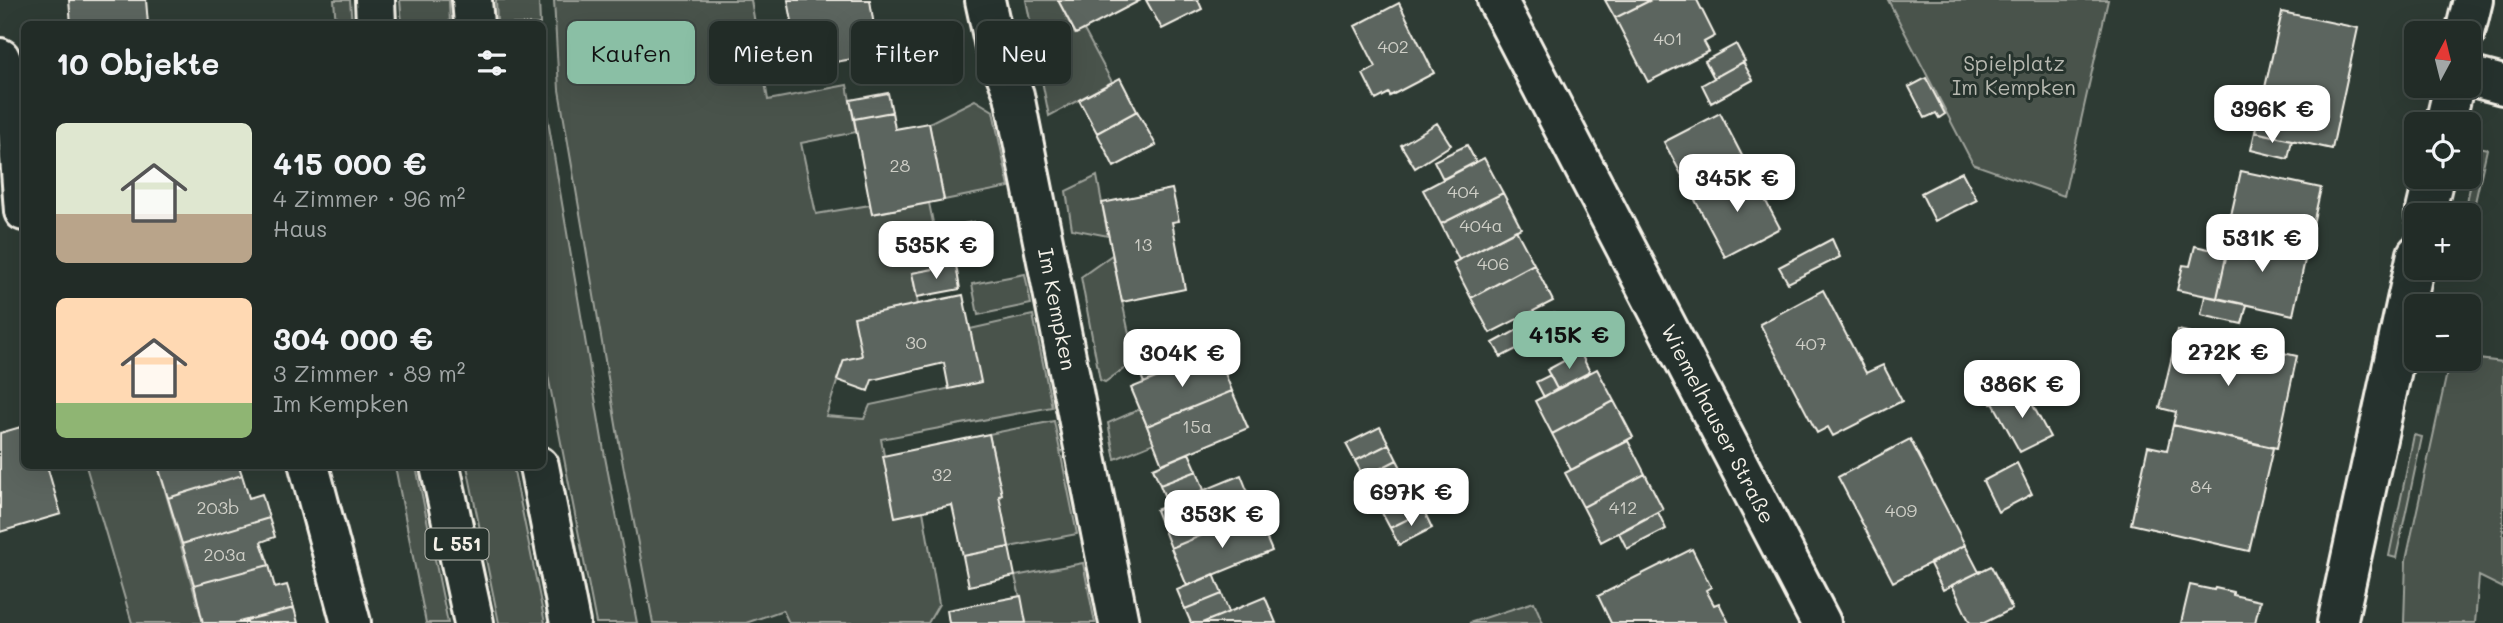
<!DOCTYPE html>
<html lang="de">
<head>
<meta charset="utf-8">
<style>
  :root { --surface:#222c27; --page:#2e3833; --text:#f1f3f6; --muted:#a2a7a7; --line:#3f4844; --accent:#8abfa5 }
  body { margin:0; font-family:Mali,sans-serif; background:var(--page); color:var(--text); height:100vh; display:flex; flex-direction:column; font-size:26px; white-space:nowrap }
  * { box-sizing:border-box; margin:0 }
  p { font-size:23px; color:var(--muted) }
  .icon { flex:none; width:38px; height:38px; fill:none; stroke:currentColor; stroke-width:2; stroke-linecap:round; stroke-linejoin:round }
  .map { position:relative; flex:1; overflow:hidden }
  .panel { position:absolute; left:21px; top:21px; width:525px; height:448px; display:flex; flex-direction:column; background:var(--surface); border-radius:10px; box-shadow:0 7px 28px #0002,0 0 0 2px var(--line) }
  .panel>* { flex:none }
  .guide { position:absolute; left:567px; top:21px; width:665px; height:63px; display:flex; gap:14px }
  .needle { width:46px; rotate:7deg }
  .fabs { position:absolute; left:2404px; top:21px; display:grid; gap:14px }
  .fabs a { display:grid; place-items:center; width:77px; height:77px; border-radius:10px; background:var(--surface); box-shadow:0 7px 28px #0002,0 0 0 2px var(--line); font-size:35px }
  .price { position:absolute; translate:-50% -60px; padding:0 16px; border-radius:14px; background:#fff; color:#222; font-size:23px; line-height:46px; filter:drop-shadow(0 2px 4px #0008) }
  .price::after { content:''; position:absolute; left:50%; top:42px; width:21px; height:16px; margin-left:-10px; background:inherit; clip-path:polygon(0 0,100% 0,50% 100%) }
  .price.current { background:var(--accent); color:#111 }
  ul { padding:0; list-style:none }
  li { display:flex; align-items:center; gap:21px; height:175px; padding:0 35px }
  li span { display:grid; place-items:center; flex:none; width:196px; height:140px; border-radius:10px; color:#555 }
  li>.icon { margin-inline-start:auto }
  span .icon { width:84px; height:84px; fill:#fffc; stroke-width:1 }
  li b { font-size:30px }
  h2 { display:flex; justify-content:space-between; align-items:center; height:84px; padding:0 35px; font-size:30px }
  .tag { padding:0 24px; border-radius:10px; background:var(--surface); box-shadow:0 7px 28px #0002,0 0 0 2px var(--line); font-size:24px; line-height:63px }
  .tag.current { background:var(--accent); color:#111 }
  .map>svg:first-child { display:block }
  .green { fill:#48524c; stroke:#9ea29a; stroke-width:2 }
  .building { fill:#5c655e; stroke:#f4f1e8; stroke-width:2 }
  .lines { fill:none; stroke-linecap:round; stroke-linejoin:round }
  .minor-casing { stroke:#f4f1e8; stroke-width:44 }
  .major-casing { stroke:#f4f1e8; stroke-width:44 }
  .minor { stroke:#26332d; stroke-width:38 }
  .major { stroke:#26332d; stroke-width:38 }
  .labels { text-anchor:middle; stroke-width:6; stroke-linejoin:round; paint-order:stroke }
  .number-label { font-size:18px; fill:#cecec6 }
  .shield { fill:#26332d; stroke:#b6b8b0; stroke-width:2 }
  .shield-label { font-size:19px; font-weight:bold; fill:#f4f1e8 }
  .park-label { font-size:21px; fill:#b8b9b1; stroke:#26332d }
  .street-label { font-size:21px; fill:#f4f1e8; stroke:#26332d }
</style>
</head>
<body>
<div class="map">
<svg width="2503" height="623" viewBox="0 0 2503 623">
  <rect width="100%" height="100%" fill="#2e3b34"/>
  <filter id="ink" filterUnits="userSpaceOnUse"><feTurbulence type="fractalNoise" baseFrequency=".0143" numOctaves="2"/><feDisplacementMap in="SourceGraphic" scale="14" xChannelSelector="R" yChannelSelector="G"/><feConvolveMatrix kernelMatrix="1 2 1 2 8 2 1 2 1" color-interpolation-filters="sRGB"/></filter>
  <g filter="url(#ink)">
    <path class="green" d="M334 0H350L352 24H336Z
      M400 0H449L450 24H402Z
      M496 0H539L540 24H497Z
      M554 0H751L768 100 847 85 856 132 801 143 816 214 870 205 872 214 929 203 942 267 912 273 918 304 862 356 844 360 826 416 864 419 870 405 980 382 970 329 1033 315 1052 407 881 439 895 516 923 511 939 604 928 623H789L783 610 746 623H653L621 454 559 90Z
      M1026 0H1058L1075 34 1084 30 1112 82 1049 116Z
      M1888 0H2108L2064 196 1973 164Z
      M543 72V91L605 457 637 623H596L543 350Z
      M975 100 993 111 1009 187 944 200 929 123Z
      M2479 147 2487 149 2469 229V215H2464Z
      M1097 176 1108 236 1072 229 1066 191Z
      M1112 255 1135 361 1105 382 1100 380 1081 277Z
      M1025 274 1031 304 978 315 972 284Z
      M2469 358 2503 362V588L2479 576 2475 623H2404L2406 560 2450 359Z
      M1140 409 1154 443 1115 459 1108 423Z
      M1054 421 1077 534 1009 547 999 496 1002 495 989 434Z
      M2414 435 2422 437 2396 558 2389 556Z
      M86 466H158L203 623H132Z
      M395 466H416L448 623H426Z
      M467 466H513L545 623H499Z
      M1083 563 1095 623H1026L1015 576Z
      M1534 602 1543 623H1469Z"/>
    <path class="building" d="M69 0H146L148 24H71Z
      M788 0H870L882 78 868 81 864 57 801 68V72L770 78 767 59 798 54Z
      M1058 0H1141L1076 34Z
      M1146 0H1198L1202 9 1162 29Z
      M1605 0H1651L1615 18Z
      M1651 0H1697L1715 36 1704 42 1709 51 1648 82 1615 18Z
      M1399 3 1434 73 1390 96 1389 93 1376 100 1363 74 1376 67 1355 26Z
      M2282 12 2358 28 2332 149 2255 132Z
      M1736 44 1745 61 1714 78 1705 61Z
      M1743 62 1753 80 1711 103 1702 85Z
      M1120 78 1137 111 1097 133 1079 100Z
      M1926 78 1945 114 1939 118 1936 113 1925 118 1909 87Z
      M888 93 892 112 854 119 850 100Z
      M1137 111 1156 145 1114 167 1097 133Z
      M892 112 895 129 929 123 944 200 872 214 854 119Z
      M1720 113 1750 171 1695 200 1664 142Z
      M1437 123 1451 145 1415 168 1401 145Z
      M2255 132 2292 140 2288 159 2251 150Z
      M1467 145 1476 162 1443 179 1434 161Z
      M1484 158 1503 193 1441 224 1423 190Z
      M1750 171 1780 228 1725 257 1695 200Z
      M2241 171 2321 188 2307 251 2227 233Z
      M1962 172 1977 200 1935 221 1921 193Z
      M1172 189 1179 221 1172 222 1185 289 1122 302 1102 203Z
      M1503 193 1521 228 1459 260 1441 224Z
      M974 222 981 260 942 267 936 229Z
      M1516 230 1534 264 1471 298 1453 263Z
      M2231 234 2307 251 2293 315 2217 298Z
      M1832 239 1840 257 1788 283 1779 267Z
      M2195 246 2227 253 2217 298 2177 290 2183 265 2190 266Z
      M1534 264 1553 301 1490 333 1471 298Z
      M956 265 960 289 917 297 912 273Z
      M1823 290 1866 373 1883 365 1902 401 1833 436 1828 427 1817 433 1760 324Z
      M963 295 981 382 949 389 944 363 872 380 868 391 837 380 844 360 862 356 854 317Z
      M2205 296 2247 305 2242 324 2201 315Z
      M1554 313 1563 331 1529 349 1526 344 1501 357 1493 343 1519 329 1520 332Z
      M2178 330 2297 356 2277 448 2173 425 2176 412 2160 408Z
      M1167 338 1179 368 1144 383 1135 361Z
      M1580 352 1590 372 1557 389 1547 370Z
      M1217 353 1232 391 1147 426 1131 388Z
      M1597 369 1614 401 1552 434 1535 401Z
      M2015 369 2024 386 1991 404 1982 386Z
      M1550 375 1557 389 1544 397 1536 382Z
      M2023 387 2050 437 2020 452 1993 403Z
      M1232 391 1248 428 1162 464 1147 426Z
      M1614 401 1633 437 1571 470 1552 434Z
      M2173 425 2273 448 2249 551 2131 524 2148 446 2167 450Z
      M24 426V466H47L61 514 0 532V433Z
      M1380 427 1389 444 1355 461 1346 444Z
      M989 434 1002 495 999 496 1009 547 963 556 952 505 895 517 883 456Z
      M1910 439 1965 545 1893 582 1838 477Z
      M1628 441 1645 474 1583 507 1565 473Z
      M1389 444 1397 460 1364 477 1355 461Z
      M1189 453 1197 471 1160 485 1153 468Z
      M1397 460 1406 477 1373 495 1364 477Z
      M2017 463 2032 494 1998 512 1983 481Z
      M158 466H239L242 475 168 498Z
      M1197 471 1204 490 1168 505 1160 485Z
      M1645 474 1663 509 1601 542 1583 507Z
      M242 475 249 498 262 494 269 518 182 544 168 498Z
      M1241 475 1256 513 1171 548 1156 510Z
      M1406 477 1415 494 1381 511 1373 495Z
      M1415 494 1424 511 1390 528 1381 511Z
      M1424 511 1432 528 1399 545 1390 528Z
      M1658 512 1666 529 1627 549 1619 533Z
      M1256 513 1272 551 1187 586 1171 548Z
      M269 518 275 537 261 542 269 565 194 585 182 544Z
      M1965 545 1979 572 1943 590 1930 564Z
      M1009 547 1015 576 969 586 963 556Z
      M1692 549 1711 587 1706 590 1714 605 1719 603 1729 623H1611L1598 596Z
      M269 565 275 588 287 585 294 608 235 623H203L194 585Z
      M1991 566 2012 609 1984 623H1970L1952 585Z
      M1214 574 1222 594 1185 609 1177 590Z
      M2190 585 2214 590 2215 588 2233 592V595L2260 601 2255 623H2181Z
      M1222 594 1229 612 1202 623H1191L1185 609Z
      M1021 596 1026 623H949L947 610Z
      M1265 597 1276 623H1202L1229 612Z
      M294 608 298 623H235Z"/>
    <g class="lines">
      <defs>
        <g id="minor">
          <path id="s1" d="M985 0 995 46 1014 95 1119 623"/>
          <path id="s2" d="M1497 0 1821 623"/>
          <path d="M2465 33 2473 0"/>
          <path d="M0 58 15 91 24 211"/>
          <path d="M2469 76 2503 85"/>
          <path d="M2445 124 2454 86"/>
          <path d="M2425 215 2434 177"/>
          <path d="M309 466 351 623"/>
          <path d="M2337 623 2417 254"/>
        </g>
        <path id="major" d="M375 0 376 24
          M472 0 474 24
          M440 466 474 623
          M539 466 570 623"/>
      </defs>
      <use href="#minor" class="minor-casing"/>
      <use href="#major" class="major-casing"/>
      <use href="#minor" class="minor"/>
      <use href="#major" class="major"/>
    </g>
  </g>
  <g class="labels">
    <g class="number-label">
      <text x="1668" y="45">401</text>
      <text x="1393" y="53">402</text>
      <text x="900" y="172">28</text>
      <text x="1463" y="198">404</text>
      <text x="1481" y="232">404a</text>
      <text x="1143" y="251">13</text>
      <text x="1493" y="270">406</text>
      <text x="916" y="349">30</text>
      <text x="1811" y="350">407</text>
      <text x="1197" y="433">15a</text>
      <text x="942" y="481">32</text>
      <text x="2201" y="493">84</text>
      <text x="218" y="514">203b</text>
      <text x="1623" y="514">412</text>
      <text x="1901" y="517">409</text>
      <text x="225" y="561">203a</text>
    </g>
    <rect class="shield" x="425.5" y="528.5" width="63" height="31" rx="5"/>
    <g class="shield-label">
      <text x="457" y="551">L 551</text>
    </g>
    <g class="park-label">
      <text x="2014" y="71">Spielplatz<tspan x="2014" dy="24">Im Kempken</tspan></text>
    </g>
    <g class="street-label">
      <text dy="7" stroke="none"><textPath href="#s1" startOffset="318">Im Kempken</textPath></text>
      <text dy="7" stroke="none"><textPath href="#s2" startOffset="478">Wiemelhauser Straße</textPath></text>
    </g>
  </g>
</svg>
<div class="fabs">
<a><svg class="needle" viewBox="-14 -14 28 28"><path d="M0-13l5 13h-10z" fill="#e53935"/><path d="M0 13l5-13h-10z" fill="#a2a7a7"/></svg></a>
<a><svg class="icon" aria-label="locate" viewBox="0 0 24 24"><circle cx="12" cy="12" r="6"/><path d="M12 2v4M12 18v4M2 12h4M18 12h4"/></svg></a>
<a>+</a>
<a>−</a>
</div>
<b class="price" style="left:2272px;top:145px">396K €</b>
<b class="price" style="left:1737px;top:214px">345K €</b>
<b class="price" style="left:2262px;top:274px">531K €</b>
<b class="price" style="left:936px;top:281px">535K €</b>
<b class="price current" style="left:1569px;top:371px">415K €</b>
<b class="price" style="left:2228px;top:388px">272K €</b>
<b class="price" style="left:1182px;top:389px">304K €</b>
<b class="price" style="left:2022px;top:420px">386K €</b>
<b class="price" style="left:1411px;top:528px">697K €</b>
<b class="price" style="left:1222px;top:550px">353K €</b>
<div class="guide">
<a class="tag current">Kaufen</a>
<a class="tag">Mieten</a>
<a class="tag">Filter</a>
<a class="tag">Neu</a>
</div>
<section class="panel">
<h2>10 Objekte<svg class="icon" aria-label="filters" viewBox="0 0 24 24"><path d="M4 7h16M4 17h16"/><circle cx="9" cy="7" r="2"/><circle cx="15" cy="17" r="2"/></svg></h2>
<ul>
<li><span style="background:linear-gradient(#dfe7d0 65%,#b9a48a 0)"><svg class="icon" aria-label="home" viewBox="0 0 24 24"><path d="M3 11l9-7 9 7M6 9v11h12V9"/></svg></span><div><b>415 000 €</b><p>4 Zimmer · 96 m²</p><p>Haus</p></div></li>
<li><span style="background:linear-gradient(#ffd9b3 75%,#8fb573 0)"><svg class="icon" aria-label="home" viewBox="0 0 24 24"><path d="M3 11l9-7 9 7M6 9v11h12V9"/></svg></span><div><b>304 000 €</b><p>3 Zimmer · 89 m²</p><p>Im Kempken</p></div></li>
</ul>
</section>
</div>
</body>
</html>
